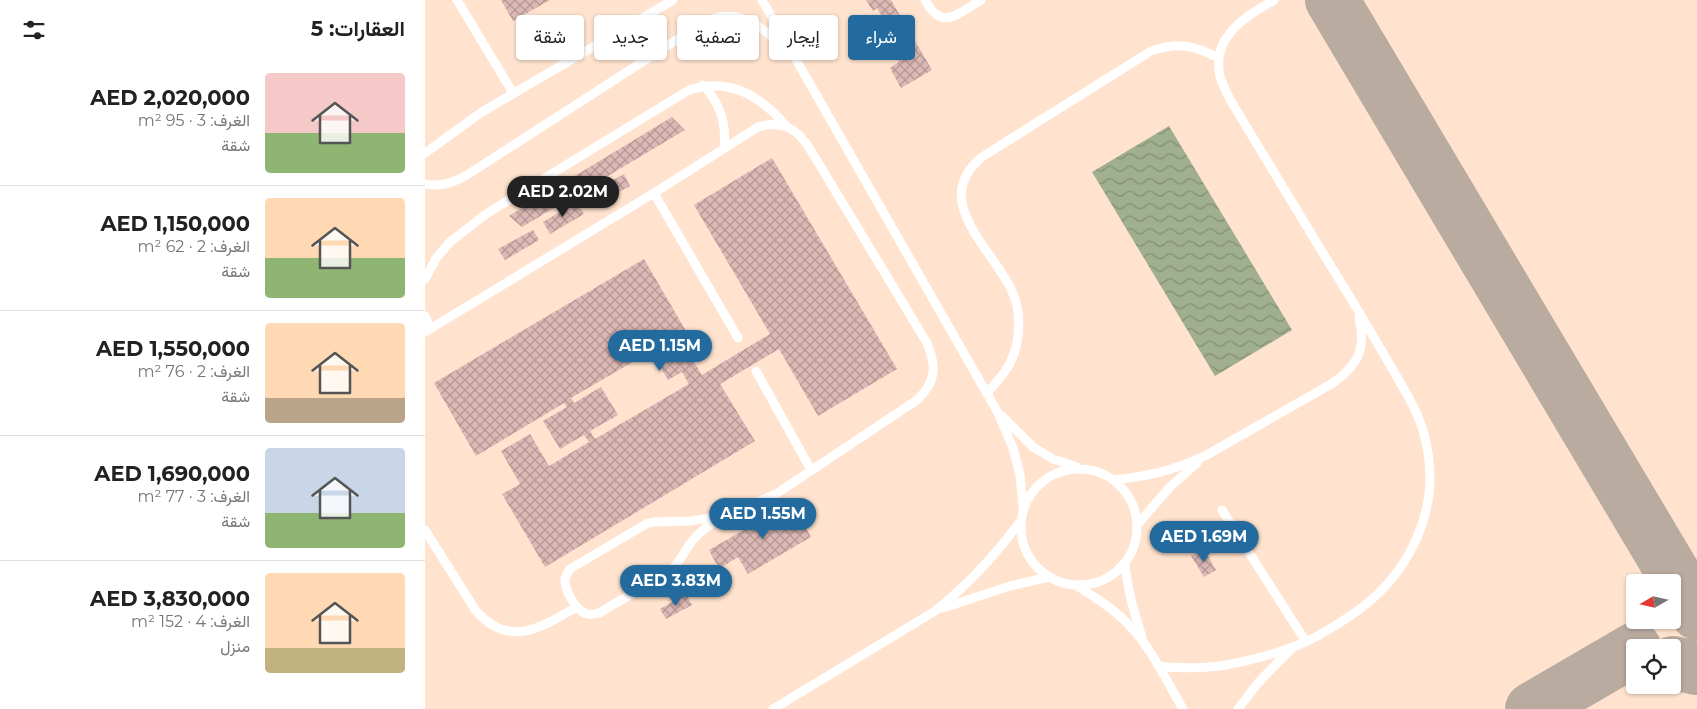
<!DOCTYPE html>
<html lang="ar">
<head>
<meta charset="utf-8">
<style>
  :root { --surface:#fff; --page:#f2f2f2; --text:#222; --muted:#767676; --line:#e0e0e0; --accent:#236b9f }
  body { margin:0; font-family:Montserrat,Vazirmatn,sans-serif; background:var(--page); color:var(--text); direction:rtl; height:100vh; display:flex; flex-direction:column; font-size:19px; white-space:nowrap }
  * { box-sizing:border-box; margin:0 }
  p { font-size:16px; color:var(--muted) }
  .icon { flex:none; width:28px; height:28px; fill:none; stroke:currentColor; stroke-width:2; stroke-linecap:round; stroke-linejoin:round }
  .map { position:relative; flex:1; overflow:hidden; direction:ltr }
  .panel { display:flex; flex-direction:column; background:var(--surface); width:425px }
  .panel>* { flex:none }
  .hud { position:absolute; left:15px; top:15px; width:475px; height:45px; direction:rtl; display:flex; gap:10px }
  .needle { width:32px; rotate:261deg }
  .controls { position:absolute; left:1201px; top:574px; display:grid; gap:10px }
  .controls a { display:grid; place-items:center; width:55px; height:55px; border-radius:5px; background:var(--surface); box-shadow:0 1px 4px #0004; font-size:25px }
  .price { position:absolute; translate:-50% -42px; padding:0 11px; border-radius:18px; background:var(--accent); color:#fff; font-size:16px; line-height:32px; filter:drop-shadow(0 1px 2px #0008) }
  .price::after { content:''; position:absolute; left:50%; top:30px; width:15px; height:11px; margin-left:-8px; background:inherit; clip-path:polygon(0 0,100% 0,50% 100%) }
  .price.active { background:#222; color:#fff }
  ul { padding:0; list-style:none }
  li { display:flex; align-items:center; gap:15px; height:125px; padding:0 20px }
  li+li { border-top:1px solid var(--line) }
  li span { display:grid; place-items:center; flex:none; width:140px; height:100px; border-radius:5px; color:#555 }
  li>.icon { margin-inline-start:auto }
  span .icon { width:60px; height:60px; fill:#fffc; stroke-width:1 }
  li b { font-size:21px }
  h2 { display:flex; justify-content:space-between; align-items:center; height:60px; padding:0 20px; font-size:21px }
  .pill { padding:0 18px; border-radius:5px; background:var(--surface); box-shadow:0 1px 4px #0004; font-size:18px; line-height:45px }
  .pill.active { background:var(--accent); color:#fff }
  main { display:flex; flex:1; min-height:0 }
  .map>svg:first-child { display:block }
  .built { fill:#ffe3ce; fill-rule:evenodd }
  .water { fill:url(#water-waves) }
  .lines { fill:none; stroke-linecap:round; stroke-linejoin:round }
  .taxiway { stroke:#baaba0; stroke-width:54 }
  .building { fill:url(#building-cross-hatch); fill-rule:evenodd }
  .service { stroke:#fff; stroke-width:9 }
</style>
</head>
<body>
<main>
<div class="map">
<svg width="1272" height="709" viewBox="0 0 1272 709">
  <defs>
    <pattern id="water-waves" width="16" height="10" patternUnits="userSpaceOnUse" patternTransform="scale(1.25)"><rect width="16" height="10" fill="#a0af8f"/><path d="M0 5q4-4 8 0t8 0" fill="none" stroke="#848f75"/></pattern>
    <pattern id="building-cross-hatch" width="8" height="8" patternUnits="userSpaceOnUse" patternTransform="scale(1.25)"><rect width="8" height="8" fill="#dcb9b5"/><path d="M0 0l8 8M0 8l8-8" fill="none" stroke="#b49794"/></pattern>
  </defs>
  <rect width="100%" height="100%" fill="#feede1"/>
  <path class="built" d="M0 0H1272V709H0ZM1210 582H1248V620H1210ZM1210 648H1248V685H1210Z"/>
  <path class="water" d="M744 126 867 330 790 376 667 172Z"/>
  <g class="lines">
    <path class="taxiway" d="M907 0 1272 613
      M1248 663 1272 668
      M1107 709 1210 649"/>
  </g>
  <path class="building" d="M76 0H125L88 21Z
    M441 0H466L507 70 476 88 465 68 474 62 462 41 469 37 452 8 448 11Z
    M247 117 260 130 97 227 84 216Z
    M347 158 472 369 393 416 354 349 295 384 330 441 120 567 77 494 95 484 76 451 105 434 124 466 164 442 159 435 135 449 118 421 142 407 139 403 51 456 9 383 219 259 261 331 253 336 277 375 345 334 269 205ZM240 343 247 355 233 363 243 380 257 372 264 384 170 439 165 431 193 415 176 387 149 403 146 398Z
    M199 174 205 186 169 206 163 195Z
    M152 202 159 214 125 234 118 222Z
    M108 230 114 240 80 260 73 249Z
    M367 502 386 537 323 574 313 557 294 569 284 550Z
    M779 549 791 570 779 577 766 556Z
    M292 576 299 588 288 595 281 582Z
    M261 594 267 605 241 619 235 609Z"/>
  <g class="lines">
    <path class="service" d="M32 0 88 93
      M337 0 573 413 588 448 595 475 598 507
      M500 0C517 32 532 14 556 0
      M278 85C295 103 302 123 299 148
      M0 153 57 112 248 0
      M0 184C16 187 29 183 42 175L276 24C281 22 288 18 294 17 323 12 343 33 363 51
      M229 193 313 338
      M0 279 12 257 25 242 61 214 264 90C305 77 336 96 362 127
      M0 316 5 328
      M0 332 229 193 333 127C357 120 372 128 385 149L502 343C512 367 511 382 492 400L351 494 300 516 265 521 228 522 221 524 145 569C143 573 140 576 140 580 140 591 151 611 162 614 166 615 170 614 174 613L247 570C255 561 260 550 268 540 276 529 289 523 300 516
      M331 371 386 470
      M562 393C570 383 580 374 585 363 596 341 597 311 586 289 565 246 505 200 557 157L726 51C754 42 768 45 794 58
      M577 416 608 447 628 459 652 467
      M596 527a58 58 0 1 1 116 0a58 58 0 1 1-116 0Z
      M688 480C725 476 746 471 780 456L908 383C934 364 941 349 934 318
      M797 510 881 642
      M712 525 745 487 772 463
      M0 530 51 611C85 649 116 627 152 607
      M700 563C702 589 709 612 717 637
      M652 586C670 597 689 609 704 625 726 647 742 682 758 709
      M518 608 585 586 623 577
      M733 666C778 671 804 666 847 654 858 650 870 647 880 642 896 635 911 625 925 616 984 577 1018 509 1000 438 995 416 983 396 972 377 954 346 936 315 917 284 881 226 846 167 810 108 804 98 798 87 795 76 786 37 820 17 849 0
      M348 709 510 611C545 583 568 557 595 522
      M813 709 833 683 866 649"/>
  </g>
</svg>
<div class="controls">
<a><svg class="needle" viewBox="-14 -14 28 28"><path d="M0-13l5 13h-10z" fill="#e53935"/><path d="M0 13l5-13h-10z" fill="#767676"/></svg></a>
<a><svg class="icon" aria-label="locate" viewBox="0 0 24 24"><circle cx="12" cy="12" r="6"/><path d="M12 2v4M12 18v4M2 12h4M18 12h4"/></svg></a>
</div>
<b class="price active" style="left:138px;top:218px">AED 2.02M</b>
<b class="price" style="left:235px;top:372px">AED 1.15M</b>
<b class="price" style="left:338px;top:540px">AED 1.55M</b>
<b class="price" style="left:779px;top:563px">AED 1.69M</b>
<b class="price" style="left:251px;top:607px">AED 3.83M</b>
<div class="hud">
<a class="pill active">شراء</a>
<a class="pill">إيجار</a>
<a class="pill">تصفية</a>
<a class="pill">جديد</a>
<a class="pill">شقة</a>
</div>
</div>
<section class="panel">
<h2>العقارات: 5<svg class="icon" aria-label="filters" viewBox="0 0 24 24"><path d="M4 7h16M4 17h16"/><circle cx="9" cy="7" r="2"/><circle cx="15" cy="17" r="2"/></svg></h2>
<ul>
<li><span style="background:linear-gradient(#f6c9c9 60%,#8fb573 0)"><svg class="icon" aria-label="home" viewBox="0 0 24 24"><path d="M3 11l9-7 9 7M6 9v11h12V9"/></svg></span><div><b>AED 2,020,000</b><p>الغرف: 3 · 95 m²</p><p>شقة</p></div></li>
<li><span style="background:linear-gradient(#ffd9b3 60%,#8fb573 0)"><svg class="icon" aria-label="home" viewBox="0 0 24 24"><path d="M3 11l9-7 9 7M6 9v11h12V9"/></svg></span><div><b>AED 1,150,000</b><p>الغرف: 2 · 62 m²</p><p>شقة</p></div></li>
<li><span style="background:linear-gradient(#ffd9b3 75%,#b9a48a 0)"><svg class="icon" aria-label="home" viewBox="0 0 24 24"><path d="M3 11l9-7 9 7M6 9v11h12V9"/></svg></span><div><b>AED 1,550,000</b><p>الغرف: 2 · 76 m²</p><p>شقة</p></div></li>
<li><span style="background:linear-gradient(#c9d6e8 65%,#8fb573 0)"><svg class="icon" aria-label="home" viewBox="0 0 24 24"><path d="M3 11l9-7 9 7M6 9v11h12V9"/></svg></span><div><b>AED 1,690,000</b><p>الغرف: 3 · 77 m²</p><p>شقة</p></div></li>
<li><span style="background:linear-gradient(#ffd9b3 75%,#c2b280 0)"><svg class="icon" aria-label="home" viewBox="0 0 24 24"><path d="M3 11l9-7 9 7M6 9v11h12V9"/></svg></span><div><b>AED 3,830,000</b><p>الغرف: 4 · 152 m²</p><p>منزل</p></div></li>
</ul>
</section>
</main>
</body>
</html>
